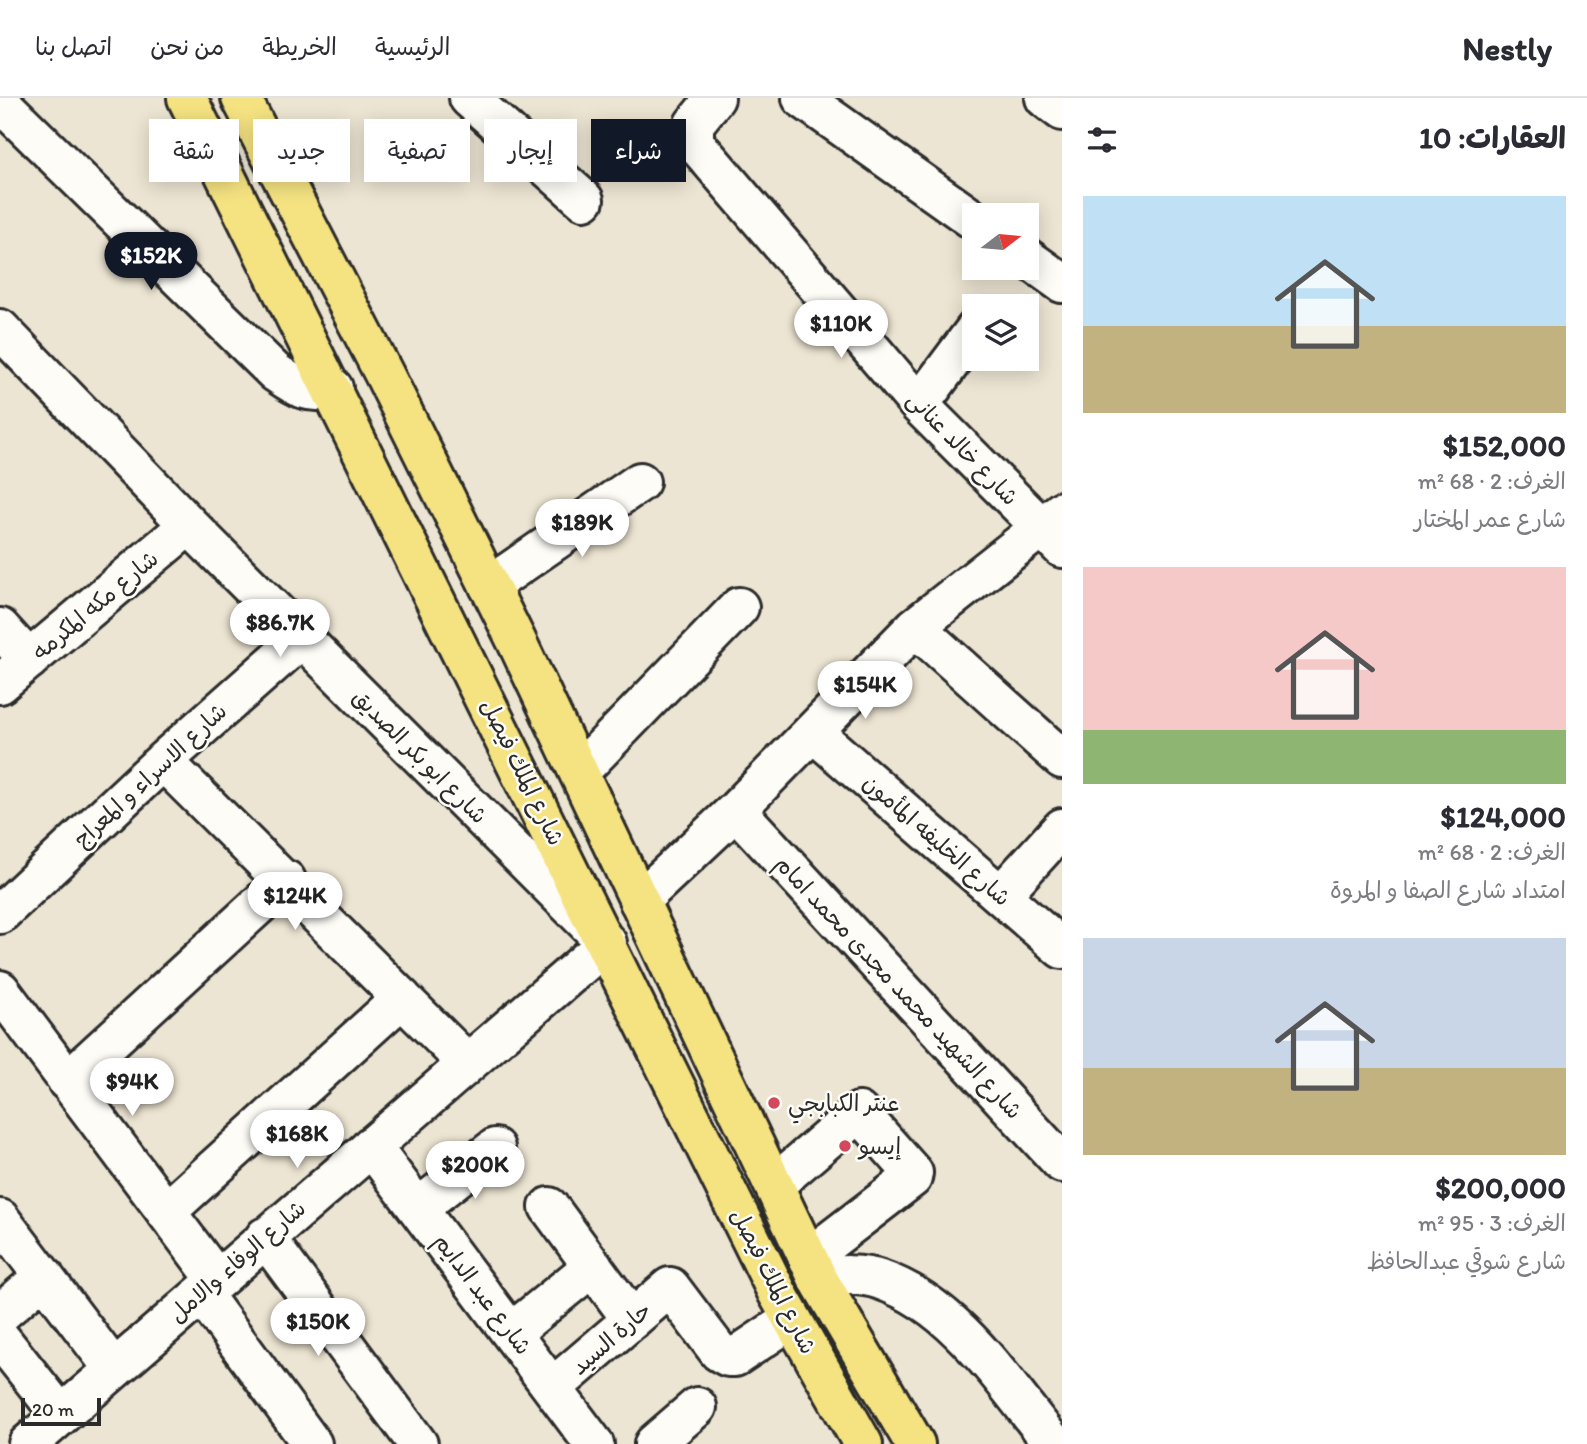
<!DOCTYPE html>
<html lang="ar">
<head>
<meta charset="utf-8">
<style>
  :root { --surface:#fff; --page:#f2f2f3; --text:#2b2b33; --muted:#7c7c81; --line:#e1e1e2; --accent:#111827 }
  body { margin:0; font-family:Itim,"Playpen Sans Arabic",sans-serif; background:var(--page); color:var(--text); direction:rtl; height:100vh; display:flex; flex-direction:column; font-size:26px; white-space:nowrap }
  * { box-sizing:border-box; margin:0 }
  p { font-size:23px; color:var(--muted) }
  .icon { flex:none; width:38px; height:38px; fill:none; stroke:currentColor; stroke-width:2; stroke-linecap:round; stroke-linejoin:round }
  .map { position:relative; flex:1; overflow:hidden; direction:ltr }
  .panel { display:flex; flex-direction:column; background:var(--surface); width:525px }
  .panel>* { flex:none }
  .guide { position:absolute; left:21px; top:21px; width:665px; height:63px; direction:rtl; display:flex; gap:14px }
  .needle { width:46px; rotate:74deg }
  .fabs { position:absolute; left:962px; top:105px; display:grid; gap:14px }
  .fabs a { display:grid; place-items:center; width:77px; height:77px; border-radius:0px; background:var(--surface); box-shadow:0 4px 18px #0003; font-size:35px }
  .scale { position:absolute; left:21px; bottom:18px; width:80px; box-sizing:border-box; padding-left:7px; border:4px solid #2b2b2b; border-top:0; font-size:19px; line-height:24px; white-space:nowrap; color:#2b2b2b; -webkit-text-stroke:5px #fdfcf7; paint-order:stroke }
  .price { position:absolute; translate:-50% -60px; padding:0 16px; border-radius:24px; background:#fff; color:#222; font-size:23px; line-height:46px; filter:drop-shadow(0 2px 4px #0008) }
  .price::after { content:''; position:absolute; left:50%; top:42px; width:21px; height:16px; margin-left:-10px; background:inherit; clip-path:polygon(0 0,100% 0,50% 100%) }
  .price.on { background:var(--accent); color:#fff }
  ul { padding:0; list-style:none }
  li { display:grid; align-content:center; gap:14px; height:371px; padding:0 21px }
  li span { display:grid; place-items:center; height:217px; border-radius:0px; color:#555 }
  li>.icon { margin-inline-start:auto }
  span .icon { width:126px; height:126px; fill:#fffc; stroke-width:1 }
  li b { font-size:30px }
  h2 { display:flex; justify-content:space-between; align-items:center; height:84px; padding:0 21px; font-size:30px }
  .pill { padding:0 24px; border-radius:0px; background:var(--surface); box-shadow:0 4px 18px #0003; font-size:24px; line-height:63px }
  .pill.on { background:var(--accent); color:#fff }
  header { display:flex; align-items:center; gap:42px; box-sizing:border-box; height:98px; padding:0 35px; background:var(--surface); border-bottom:2px solid var(--line) }
  header strong { font-size:33px }
  nav { display:flex; gap:38px; margin-inline-start:auto; font-size:24px }
  main { display:flex; flex:1; min-height:0 }
  .map>svg:first-child { display:block }
  .lines { fill:none; stroke-linecap:round; stroke-linejoin:round }
  .minor-casing { stroke:#2b2b2b; stroke-width:44 }
  .major-casing { stroke:#2b2b2b; stroke-width:44 }
  .minor { stroke:#fdfcf7; stroke-width:38 }
  .major { stroke:#f5e382; stroke-width:38 }
  .poi-dot { fill:#d1495b; stroke:#fdfcf7; stroke-width:2.5 }
  .labels { text-anchor:middle; stroke-width:5; stroke-linejoin:round; paint-order:stroke }
  .street-label { font-size:23px; fill:#2b2b2b; stroke:#fdfcf7 }
  .poi-label { font-size:23px; fill:#2b2b2b; stroke:#fdfcf7; text-anchor:start }
</style>
</head>
<body>
<header>
<strong>Nestly</strong>
<nav><a>الرئيسية</a><a>الخريطة</a><a>من نحن</a><a>اتصل بنا</a></nav>
</header>
<main>
<section class="panel">
<h2>العقارات: 10<svg class="icon" aria-label="filters" viewBox="0 0 24 24"><path d="M4 7h16M4 17h16"/><circle cx="9" cy="7" r="2"/><circle cx="15" cy="17" r="2"/></svg></h2>
<ul>
<li><span style="background:linear-gradient(#bfe0f5 60%,#c2b280 0)"><svg class="icon" aria-label="home" viewBox="0 0 24 24"><path d="M3 11l9-7 9 7M6 9v11h12V9"/></svg></span><div><b>$152,000</b><p>الغرف: 2 · 68 m²</p><p>شارع عمر المختار</p></div></li>
<li><span style="background:linear-gradient(#f6c9c9 75%,#8fb573 0)"><svg class="icon" aria-label="home" viewBox="0 0 24 24"><path d="M3 11l9-7 9 7M6 9v11h12V9"/></svg></span><div><b>$124,000</b><p>الغرف: 2 · 68 m²</p><p>امتداد شارع الصفا و المروة</p></div></li>
<li><span style="background:linear-gradient(#c9d6e8 60%,#c2b280 0)"><svg class="icon" aria-label="home" viewBox="0 0 24 24"><path d="M3 11l9-7 9 7M6 9v11h12V9"/></svg></span><div><b>$200,000</b><p>الغرف: 3 · 95 m²</p><p>شارع شوقي عبدالحافظ</p></div></li>
</ul>
</section>
<div class="map">
<svg width="1062" height="1346" viewBox="0 0 1062 1346">
  <rect width="100%" height="100%" fill="#ede5d3"/>
  <filter id="ink" filterUnits="userSpaceOnUse"><feTurbulence type="fractalNoise" baseFrequency=".0143" numOctaves="2"/><feDisplacementMap in="SourceGraphic" scale="14" xChannelSelector="R" yChannelSelector="G"/><feConvolveMatrix kernelMatrix="1 2 1 2 8 2 1 2 1" color-interpolation-filters="sRGB"/></filter>
  <g filter="url(#ink)">
    <g class="lines">
      <defs>
        <path id="minor" d="M469 0 584 102
          M715 0 694 26V44L919 307 1062 450
          M802 0 975 123
          M1045 0 1062 13
          M0 4 275 274C294 287 309 299 333 290
          M1027 160 1062 185
          M0 231 189 427 607 845 28 1346
          M919 307 975 232
          M489 488 640 384
          M915 529 1062 661
          M0 530 29 562
          M0 586 189 427
          M813 634 1062 851
          M163 663 467 965
          M579 674 739 509
          M736 712 1062 1065
          M1001 797 1062 730
          M639 803 736 712 915 529 1062 413
          M0 816 163 663 302 540
          M0 892 217 1182
          M67 983 286 782
          M371 1048 594 1346
          M774 1087 859 1014 913 1075 912 1080 808 1160
          M549 1109 632 1222
          M418 1110 495 1050
          M166 1114 402 900
          M0 1121 113 1270
          M265 1139 418 1346
          M817 1179C838 1177 862 1175 881 1182 957 1208 1005 1287 1054 1346
          M202 1196 312 1346
          M0 1216 44 1178
          M512 1234 593 1168
          M0 1240 61 1317
          M552 1290 670 1189 719 1254 728 1259H735L792 1221
          M654 1346 697 1309"/>
        <path id="major" d="M187 0 778 1196 863 1346
          M241 0 384 276 516 542 817 1179 915 1346"/>
      </defs>
      <use href="#minor" class="minor-casing"/>
      <use href="#major" class="major-casing"/>
      <use href="#minor" class="minor"/>
      <use href="#major" class="major"/>
    </g>
  </g>
  <g class="poi-dot">
    <circle cx="774" cy="1005" r="7"/>
    <circle cx="845" cy="1048" r="7"/>
  </g>
  <g class="labels">
    <g class="street-label">
      <text transform="translate(963 350) rotate(46)" y="8">شارع خالد عنانى</text>
      <text transform="translate(95 507) rotate(-40)" y="8">شارع مكه المكرمه</text>
      <text transform="translate(420 658) rotate(45)" y="8">شارع ابو بكر الصديق</text>
      <text transform="translate(523 674) rotate(64)" y="8">شارع الملك فيصل</text>
      <text transform="translate(150 677) rotate(-43)" y="8">شارع الاسراء و المعراج</text>
      <text transform="translate(937 742) rotate(41)" y="8">شارع الخليفه المأمون</text>
      <text transform="translate(899 889) rotate(47)" y="8">شارع الشهيد محمد مجدى محمد امام</text>
      <text transform="translate(237 1163) rotate(-41)" y="8">شارع الوفاء والامل</text>
      <text transform="translate(774 1183) rotate(63)" y="8">شارع الملك فيصل</text>
      <text transform="translate(483 1196) rotate(53)" y="8">شارع عبد الدايم</text>
      <text transform="translate(611 1240) rotate(-41)" y="8">حارة السيد</text>
    </g>
    <g class="poi-label">
      <text x="788" y="1013">عنتر الكبابجي</text>
      <text x="859" y="1056">إيسو</text>
    </g>
  </g>
</svg>
<div class="fabs">
<a><svg class="needle" viewBox="-14 -14 28 28"><path d="M0-13l5 13h-10z" fill="#e53935"/><path d="M0 13l5-13h-10z" fill="#7c7c81"/></svg></a>
<a><svg class="icon" aria-label="layers" viewBox="0 0 24 24"><path d="M12 4l9 5-9 5-9-5zM3 14l9 5 9-5"/></svg></a>
</div>
<div class="scale">20 m</div>
<b class="price on" style="left:151px;top:194px">$152K</b>
<b class="price" style="left:841px;top:262px">$110K</b>
<b class="price" style="left:582px;top:461px">$189K</b>
<b class="price" style="left:280px;top:561px">$86.7K</b>
<b class="price" style="left:865px;top:623px">$154K</b>
<b class="price" style="left:295px;top:834px">$124K</b>
<b class="price" style="left:132px;top:1020px">$94K</b>
<b class="price" style="left:297px;top:1072px">$168K</b>
<b class="price" style="left:475px;top:1103px">$200K</b>
<b class="price" style="left:318px;top:1260px">$150K</b>
<div class="guide">
<a class="pill on">شراء</a>
<a class="pill">إيجار</a>
<a class="pill">تصفية</a>
<a class="pill">جديد</a>
<a class="pill">شقة</a>
</div>
</div>
</main>
</body>
</html>
